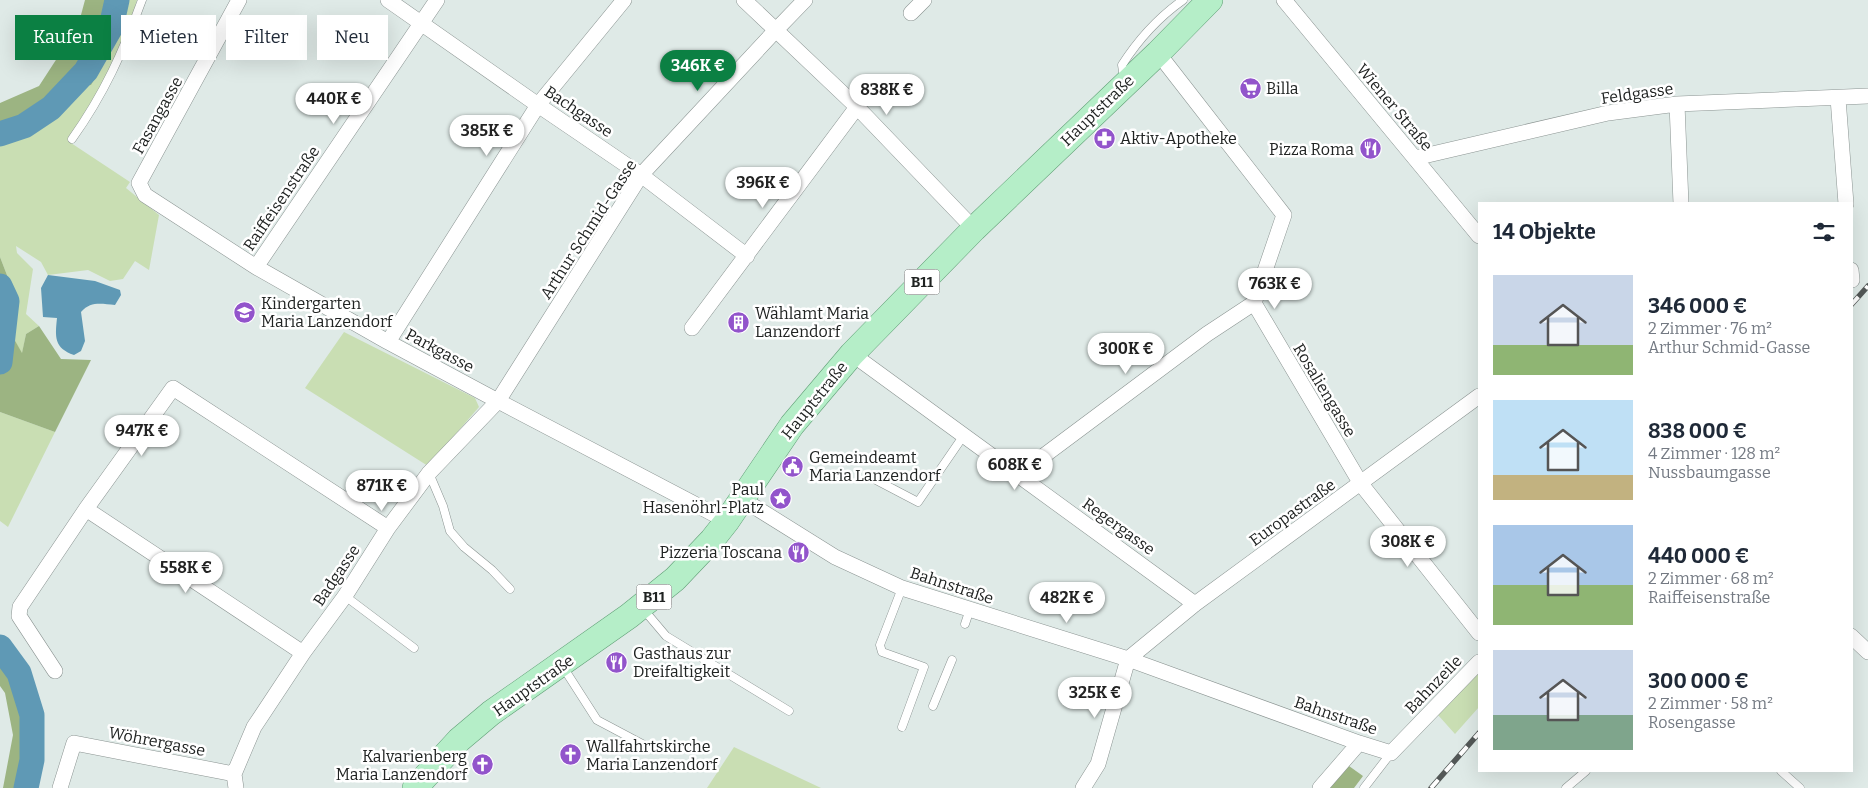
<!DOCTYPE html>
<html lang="de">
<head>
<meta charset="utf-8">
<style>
  :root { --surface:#fff; --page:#f2f2f3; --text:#1f2937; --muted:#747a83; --accent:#0b8043 }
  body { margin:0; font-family:Bitter,serif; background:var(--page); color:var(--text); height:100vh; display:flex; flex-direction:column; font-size:19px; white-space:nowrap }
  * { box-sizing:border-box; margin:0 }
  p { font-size:16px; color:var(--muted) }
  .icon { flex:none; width:28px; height:28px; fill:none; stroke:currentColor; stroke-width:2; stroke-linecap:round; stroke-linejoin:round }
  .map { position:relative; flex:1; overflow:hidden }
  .panel { position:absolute; left:1478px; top:202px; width:375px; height:570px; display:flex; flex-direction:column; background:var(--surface); border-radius:0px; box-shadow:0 5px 20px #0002 }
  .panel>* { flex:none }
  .hud { position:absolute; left:15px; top:15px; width:475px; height:45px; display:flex; gap:10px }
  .price { position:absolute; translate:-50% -42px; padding:0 11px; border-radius:18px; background:#fff; color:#222; font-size:16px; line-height:32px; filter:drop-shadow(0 1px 2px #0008) }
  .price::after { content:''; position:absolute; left:50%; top:30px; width:15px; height:11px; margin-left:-8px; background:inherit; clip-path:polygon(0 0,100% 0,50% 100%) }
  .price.on { background:var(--accent); color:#fff }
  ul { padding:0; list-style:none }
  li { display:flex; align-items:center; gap:15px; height:125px; padding:0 15px }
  li span { display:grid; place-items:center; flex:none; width:140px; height:100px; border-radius:0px; color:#555 }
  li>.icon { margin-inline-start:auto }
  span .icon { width:60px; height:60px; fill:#fffc; stroke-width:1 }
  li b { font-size:21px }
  h2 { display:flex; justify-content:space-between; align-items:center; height:60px; padding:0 15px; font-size:21px }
  .chip { padding:0 18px; border-radius:0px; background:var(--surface); box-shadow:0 5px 20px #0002; font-size:18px; line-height:45px }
  .chip.on { background:var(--accent); color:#fff }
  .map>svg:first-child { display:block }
  .green { fill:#c9deb3 }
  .forest { fill:#9cb482 }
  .water { fill:#5f99b5 }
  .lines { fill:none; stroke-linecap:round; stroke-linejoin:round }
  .river { stroke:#5f99b5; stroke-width:25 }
  .service-casing { stroke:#8b9492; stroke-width:9 }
  .minor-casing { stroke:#8b9492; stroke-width:16 }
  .primary-casing { stroke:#609f76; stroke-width:26 }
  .service { stroke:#fff; stroke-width:8 }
  .minor { stroke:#fff; stroke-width:15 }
  .primary { stroke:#b5eec8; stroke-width:25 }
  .rail-casing { stroke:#535857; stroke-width:5.5 }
  .rail { stroke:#fff; stroke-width:4; stroke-dasharray:11; stroke-linecap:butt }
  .labels { text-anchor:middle; stroke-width:5; stroke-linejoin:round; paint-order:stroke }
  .shield { fill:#fff; stroke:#636564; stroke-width:1 }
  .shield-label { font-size:15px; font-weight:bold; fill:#202322 }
  .poi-label { font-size:16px; fill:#202322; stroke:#fff; text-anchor:start }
  .street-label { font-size:16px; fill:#202322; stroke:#fff }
</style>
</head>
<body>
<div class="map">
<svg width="1868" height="788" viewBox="0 0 1868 788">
  <rect width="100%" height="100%" fill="#dfeae7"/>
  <path class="green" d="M125 0H137L124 44 106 81 68 141 130 182 126 188 159 215 149 270 135 261 123 279 110 281 88 270 48 275 41 262 16 246 17 253 33 269 26 314 39 326 26 334 22 354 13 337 15 296 0 257V146L12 142 46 122 81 85 91 84 116 41Z
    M344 332 475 398 479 407 428 466 305 388Z
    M0 412 55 432 8 527 0 521Z
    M1479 672V707L1455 734 1438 715Z
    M734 747 821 788H707Z"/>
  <path class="forest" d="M85 0H125L116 41 91 85 61 87 43 105 15 120 0 125V103L39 86 78 26Z
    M0 257 15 296 13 337 22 353 26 334 39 326 61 359 91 360 55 432 0 412Z
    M0 662 7 671 23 709 27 757 21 788H3L13 735 5 693 0 686Z
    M1349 766 1363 776 1354 788H1329Z"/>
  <path class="water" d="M48 275 95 281 120 290 121 295 115 305C101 304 91 301 81 312L85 341 81 351 74 355C54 348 55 337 57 318L43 317 41 288Z"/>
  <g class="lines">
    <path class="river" d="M0 134 24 126 51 108 86 71 111 27 117 0
      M0 286 7 301 0 362
      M0 647 19 673 32 715V760L26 788"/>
    <defs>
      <path id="service" d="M1124 78 1122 65C1138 40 1159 17 1183 0
        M72 139C104 94 123 52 142 0
        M429 473 443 506 450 531 464 547 492 570 510 589
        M876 480 918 502 964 435
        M345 596 414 648
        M644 610 666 636 789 711
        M965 624 970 609
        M563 667 597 720 648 747
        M933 706 952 660
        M902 727 924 667 882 652 880 645 902 588
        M1781 771 1800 788
        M1364 788 1391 753
        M1566 788 1586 771"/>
      <path id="minor" d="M239 0 139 183 145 195 256 267 388 342 498 401 727 521
        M388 0 538 105 641 175 747 256
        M744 0 857 107 974 229
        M1284 0 1479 236
        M911 13 924 0
        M1158 53 1284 215 1254 303 1361 484 1479 633
        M1838 98 1846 204
        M1677 104 1681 204
        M1415 158 1608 113 1677 104 1868 96
        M256 267 437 0
        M1851 270 1852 280
        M692 328 857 107
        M388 342 538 105 624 0
        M852 354 1195 604
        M1018 475 1207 334 1254 303
        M742 499 835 557 902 588 1128 659 1359 743 1391 753 1479 662
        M86 509 303 653
        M1851 636 1868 652
        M55 671 19 616 20 607 86 509 173 388 388 528
        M60 788 74 743 234 774
        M236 788 234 774 254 727 303 653 345 596 388 528 429 473 498 401 641 175 776 30 805 0
        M1083 788 1098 764 1128 659 1195 604 1479 396
        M1320 788 1359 743"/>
      <path id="primary" d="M415 788 459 740 491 713 629 616 675 579 712 540 727 521 792 425 852 354 974 229 1158 53 1210 0"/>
    </defs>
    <use href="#service" class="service-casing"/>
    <use href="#minor" class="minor-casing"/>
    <use href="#primary" class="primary-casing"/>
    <use href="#service" class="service"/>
    <use href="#minor" class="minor"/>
    <use href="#primary" class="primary"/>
    <defs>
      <path id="rail" d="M1851 305 1868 286
        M1431 788 1479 733"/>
    </defs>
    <use href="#rail" class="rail-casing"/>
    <use href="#rail" class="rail"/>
  </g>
  <defs>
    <symbol id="supermarket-disc" viewBox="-11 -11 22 22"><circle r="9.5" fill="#9254cb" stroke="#fff"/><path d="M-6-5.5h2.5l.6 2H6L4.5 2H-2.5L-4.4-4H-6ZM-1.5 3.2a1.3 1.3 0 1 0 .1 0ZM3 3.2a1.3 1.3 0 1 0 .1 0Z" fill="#fff"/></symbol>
    <symbol id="pharmacy-disc" viewBox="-11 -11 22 22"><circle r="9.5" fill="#9254cb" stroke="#fff"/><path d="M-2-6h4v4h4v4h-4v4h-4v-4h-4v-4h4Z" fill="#fff"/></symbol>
    <symbol id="restaurant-disc" viewBox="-11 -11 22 22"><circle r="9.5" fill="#9254cb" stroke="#fff"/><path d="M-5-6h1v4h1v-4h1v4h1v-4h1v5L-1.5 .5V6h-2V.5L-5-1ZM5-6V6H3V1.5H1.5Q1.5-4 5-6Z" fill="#fff"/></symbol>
    <symbol id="school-disc" viewBox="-11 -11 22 22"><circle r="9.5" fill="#9254cb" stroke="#fff"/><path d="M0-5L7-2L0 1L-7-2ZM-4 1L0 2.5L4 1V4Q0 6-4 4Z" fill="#fff"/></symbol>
    <symbol id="building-disc" viewBox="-11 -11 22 22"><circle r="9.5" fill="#9254cb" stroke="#fff"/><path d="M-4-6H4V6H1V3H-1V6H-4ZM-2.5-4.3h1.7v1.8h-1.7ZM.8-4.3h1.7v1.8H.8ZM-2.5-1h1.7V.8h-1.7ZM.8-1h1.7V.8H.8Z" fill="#fff"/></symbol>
    <symbol id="civic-disc" viewBox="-11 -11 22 22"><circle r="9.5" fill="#9254cb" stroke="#fff"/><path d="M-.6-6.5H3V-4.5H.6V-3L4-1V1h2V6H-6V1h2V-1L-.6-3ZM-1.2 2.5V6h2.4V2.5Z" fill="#fff"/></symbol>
    <symbol id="sight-disc" viewBox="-11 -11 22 22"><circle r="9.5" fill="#9254cb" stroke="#fff"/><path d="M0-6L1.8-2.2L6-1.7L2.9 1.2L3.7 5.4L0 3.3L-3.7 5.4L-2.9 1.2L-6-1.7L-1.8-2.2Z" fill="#fff"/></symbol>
    <symbol id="church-disc" viewBox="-11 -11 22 22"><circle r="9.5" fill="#9254cb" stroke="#fff"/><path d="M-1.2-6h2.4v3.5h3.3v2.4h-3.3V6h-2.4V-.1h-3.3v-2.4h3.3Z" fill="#fff"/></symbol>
  </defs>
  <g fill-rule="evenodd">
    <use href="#supermarket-disc" x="1238" y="76" width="25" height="25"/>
    <use href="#pharmacy-disc" x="1092" y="126" width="25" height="25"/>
    <use href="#restaurant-disc" x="1358" y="136" width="25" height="25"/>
    <use href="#school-disc" x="232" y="300" width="25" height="25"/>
    <use href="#building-disc" x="726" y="310" width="25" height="25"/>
    <use href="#civic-disc" x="780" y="454" width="25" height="25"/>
    <use href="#sight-disc" x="768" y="486" width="25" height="25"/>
    <use href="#restaurant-disc" x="786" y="540" width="25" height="25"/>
    <use href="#restaurant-disc" x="604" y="650" width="25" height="25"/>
    <use href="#church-disc" x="558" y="742" width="25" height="25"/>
    <use href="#church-disc" x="470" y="752" width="25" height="25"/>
  </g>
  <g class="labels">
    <g class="shield">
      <rect x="904.5" y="269.5" width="35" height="25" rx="4"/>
      <rect x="636.5" y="584.5" width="35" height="25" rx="4"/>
    </g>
    <g class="shield-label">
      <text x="922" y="287">B11</text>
      <text x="654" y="602">B11</text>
    </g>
    <g class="poi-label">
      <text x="1266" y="94">Billa</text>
      <text x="1120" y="144">Aktiv-Apotheke</text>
      <text x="1354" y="155" text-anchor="end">Pizza Roma</text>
      <text x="261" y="309">Kindergarten<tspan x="261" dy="18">Maria Lanzendorf</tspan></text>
      <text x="755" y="319">Wählamt Maria<tspan x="755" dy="18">Lanzendorf</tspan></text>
      <text x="809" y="463">Gemeindeamt<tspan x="809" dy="18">Maria Lanzendorf</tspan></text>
      <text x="764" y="495" text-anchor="end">Paul<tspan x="764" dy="18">Hasenöhrl-Platz</tspan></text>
      <text x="782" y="558" text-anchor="end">Pizzeria Toscana</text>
      <text x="633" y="659">Gasthaus zur<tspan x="633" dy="18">Dreifaltigkeit</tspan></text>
      <text x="586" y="752">Wallfahrtskirche<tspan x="586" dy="18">Maria Lanzendorf</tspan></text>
      <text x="467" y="762" text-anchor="end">Kalvarienberg<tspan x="467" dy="18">Maria Lanzendorf</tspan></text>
    </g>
    <g class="street-label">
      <text transform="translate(1637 93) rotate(-8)" y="6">Feldgasse</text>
      <text transform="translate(1395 107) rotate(50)" y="6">Wiener Straße</text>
      <text transform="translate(1097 110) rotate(-44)" y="6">Hauptstraße</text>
      <text transform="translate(579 111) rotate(34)" y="6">Bachgasse</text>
      <text transform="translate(157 115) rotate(-61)" y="6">Fasangasse</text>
      <text transform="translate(281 198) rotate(-56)" y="6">Raiffeisenstraße</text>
      <text transform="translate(588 229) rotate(-57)" y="6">Arthur Schmid-Gasse</text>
      <text transform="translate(440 350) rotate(28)" y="6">Parkgasse</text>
      <text transform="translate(1325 390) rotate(59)" y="6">Rosaliengasse</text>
      <text transform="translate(814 400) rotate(-51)" y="6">Hauptstraße</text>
      <text transform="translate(1292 512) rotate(-36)" y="6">Europastraße</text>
      <text transform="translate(1119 526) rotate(36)" y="6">Regergasse</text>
      <text transform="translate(336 575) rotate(-56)" y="6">Badgasse</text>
      <text transform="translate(952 585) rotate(18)" y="6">Bahnstraße</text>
      <text transform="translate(1433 684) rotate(-46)" y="6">Bahnzeile</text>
      <text transform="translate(533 685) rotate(-35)" y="6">Hauptstraße</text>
      <text transform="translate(1336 715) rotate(19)" y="6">Bahnstraße</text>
      <text transform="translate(157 741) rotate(11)" y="6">Wöhrergasse</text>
    </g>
  </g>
</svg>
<b class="price on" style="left:698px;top:92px">346K €</b>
<b class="price" style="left:887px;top:116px">838K €</b>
<b class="price" style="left:334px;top:125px">440K €</b>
<b class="price" style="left:487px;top:157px">385K €</b>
<b class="price" style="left:763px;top:209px">396K €</b>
<b class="price" style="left:1275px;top:310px">763K €</b>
<b class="price" style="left:1126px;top:375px">300K €</b>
<b class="price" style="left:142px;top:457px">947K €</b>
<b class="price" style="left:1015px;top:491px">608K €</b>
<b class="price" style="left:382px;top:512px">871K €</b>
<b class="price" style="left:1408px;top:568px">308K €</b>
<b class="price" style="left:186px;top:594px">558K €</b>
<b class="price" style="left:1067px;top:624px">482K €</b>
<b class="price" style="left:1095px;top:719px">325K €</b>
<div class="hud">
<a class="chip on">Kaufen</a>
<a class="chip">Mieten</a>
<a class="chip">Filter</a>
<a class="chip">Neu</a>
</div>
<section class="panel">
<h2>14 Objekte<svg class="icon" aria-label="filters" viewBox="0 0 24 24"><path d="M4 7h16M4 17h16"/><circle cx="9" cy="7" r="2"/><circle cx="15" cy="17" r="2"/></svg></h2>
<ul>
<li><span style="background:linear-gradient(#c9d6e8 70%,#8fb573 0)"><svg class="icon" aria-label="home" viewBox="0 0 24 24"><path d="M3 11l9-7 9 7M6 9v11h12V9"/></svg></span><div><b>346 000 €</b><p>2 Zimmer · 76 m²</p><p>Arthur Schmid-Gasse</p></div></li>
<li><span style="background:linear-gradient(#bfe0f5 75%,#c2b280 0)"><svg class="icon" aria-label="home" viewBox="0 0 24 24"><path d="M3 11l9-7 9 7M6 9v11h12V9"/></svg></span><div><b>838 000 €</b><p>4 Zimmer · 128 m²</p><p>Nussbaumgasse</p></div></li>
<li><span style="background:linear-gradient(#a9c7e8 60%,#8fb573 0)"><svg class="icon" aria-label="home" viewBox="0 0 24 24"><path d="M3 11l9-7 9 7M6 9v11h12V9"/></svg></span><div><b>440 000 €</b><p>2 Zimmer · 68 m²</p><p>Raiffeisenstraße</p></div></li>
<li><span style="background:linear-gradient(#c9d6e8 65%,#7fa58c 0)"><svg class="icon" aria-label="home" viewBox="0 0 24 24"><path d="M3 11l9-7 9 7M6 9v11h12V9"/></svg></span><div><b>300 000 €</b><p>2 Zimmer · 58 m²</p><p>Rosengasse</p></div></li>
</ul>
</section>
</div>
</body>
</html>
